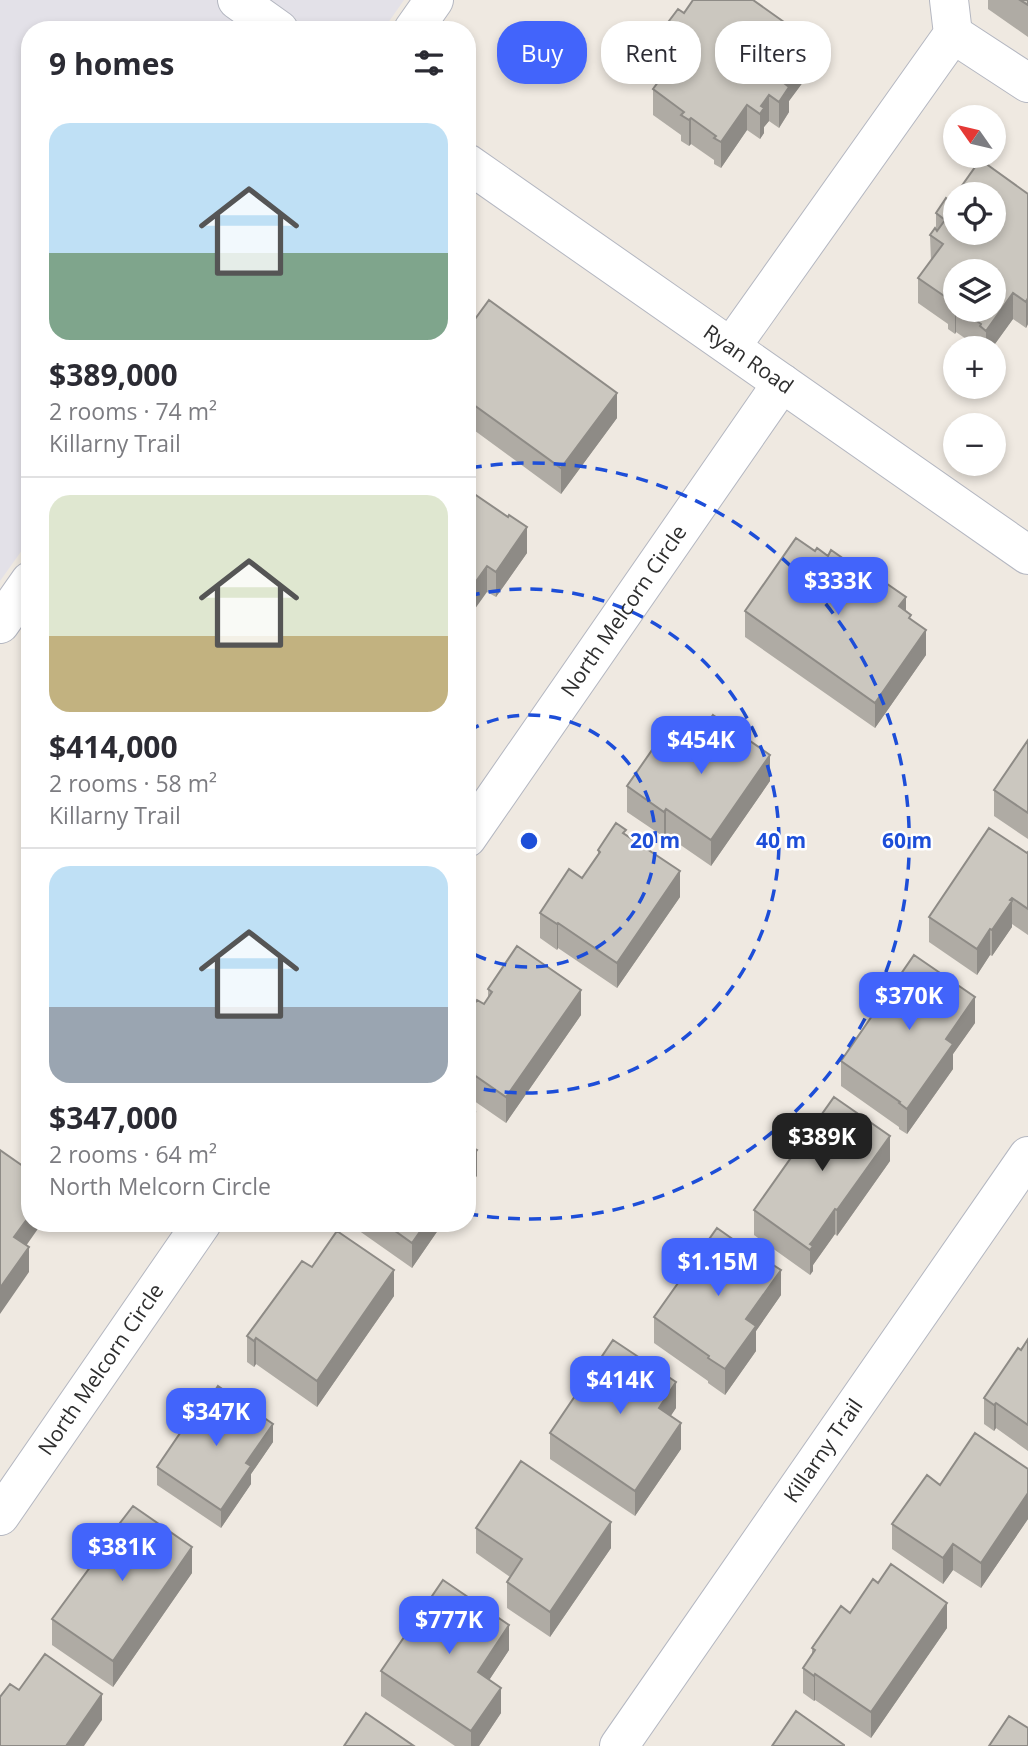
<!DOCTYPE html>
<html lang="en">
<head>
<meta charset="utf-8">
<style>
  :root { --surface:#fff; --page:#f2f2f3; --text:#2b2b33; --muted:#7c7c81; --line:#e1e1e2; --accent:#4264fb }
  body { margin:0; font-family:"Open Sans",sans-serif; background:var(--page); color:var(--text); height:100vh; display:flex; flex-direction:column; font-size:26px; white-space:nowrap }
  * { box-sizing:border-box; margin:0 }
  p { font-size:23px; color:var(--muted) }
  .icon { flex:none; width:38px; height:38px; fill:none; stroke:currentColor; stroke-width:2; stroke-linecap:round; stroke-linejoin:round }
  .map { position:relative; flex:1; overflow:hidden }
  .drawer { position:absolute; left:21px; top:21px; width:455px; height:1211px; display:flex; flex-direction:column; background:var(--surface); border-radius:28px; box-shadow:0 4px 10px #0003 }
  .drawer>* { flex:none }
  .top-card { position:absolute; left:497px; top:21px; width:425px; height:63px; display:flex; gap:14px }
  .needle { width:46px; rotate:304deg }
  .controls { position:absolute; left:943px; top:105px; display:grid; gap:14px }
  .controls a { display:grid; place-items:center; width:63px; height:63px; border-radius:50%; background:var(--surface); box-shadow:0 4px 10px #0003; font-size:35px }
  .price { position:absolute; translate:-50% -60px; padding:0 16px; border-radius:14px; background:var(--accent); color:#fff; font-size:23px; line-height:46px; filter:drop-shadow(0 2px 4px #0008) }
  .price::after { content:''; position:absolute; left:50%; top:42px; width:21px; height:16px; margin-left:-10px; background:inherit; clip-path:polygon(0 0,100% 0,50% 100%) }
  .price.selected { background:#222; color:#fff }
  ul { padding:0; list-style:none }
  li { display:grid; align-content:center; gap:14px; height:371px; padding:0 28px }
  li+li { border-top:2px solid var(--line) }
  li span { display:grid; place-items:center; height:217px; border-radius:21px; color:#555 }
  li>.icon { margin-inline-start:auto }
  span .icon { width:126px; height:126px; fill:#fffc; stroke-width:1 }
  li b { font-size:30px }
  h2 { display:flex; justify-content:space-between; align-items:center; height:84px; padding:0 28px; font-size:30px }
  .pill { padding:0 24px; border-radius:28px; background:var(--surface); box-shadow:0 4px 10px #0003; font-size:24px; line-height:63px }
  .pill.selected { background:var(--accent); color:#fff }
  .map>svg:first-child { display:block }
  .industrial { fill:#e3e1e8 }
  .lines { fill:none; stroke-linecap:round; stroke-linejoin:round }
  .minor-casing { stroke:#b4b7c1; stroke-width:40 }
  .minor { stroke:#fff; stroke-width:38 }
  .wall { fill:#afaba4; fill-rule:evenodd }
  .shaded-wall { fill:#8e8b86 }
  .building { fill:#cbc7bf; stroke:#8e8b86; stroke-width:2 }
  .ring { fill:none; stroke:#1d4ed8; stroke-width:3.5; stroke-dasharray:12 9 }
  .labels { text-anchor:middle; stroke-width:5; stroke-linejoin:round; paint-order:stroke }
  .street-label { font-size:21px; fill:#2e2e2e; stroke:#fff }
  .centre { fill:#1d4ed8; stroke:#fff; stroke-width:3.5 }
  .ring-label { font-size:21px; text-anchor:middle; font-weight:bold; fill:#1d4ed8; stroke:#fff; stroke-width:5; stroke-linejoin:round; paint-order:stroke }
</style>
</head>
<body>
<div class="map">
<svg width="1028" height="1746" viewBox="0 0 1028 1746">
  <rect width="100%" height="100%" fill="#efe9e1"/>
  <path class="industrial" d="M0 0H404L383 30H30V539L0 581Z"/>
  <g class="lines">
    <defs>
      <g id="minor">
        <path d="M237 0 279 30"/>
        <path d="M413 30 434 0"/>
        <path d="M953 34 1028 83"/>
        <path id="s1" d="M467 163 1028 555"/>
        <path d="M731 347 953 34 949 0"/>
        <path d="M0 624 30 581"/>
        <path id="s2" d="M467 838 782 383"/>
        <path id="s3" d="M0 1516 202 1223"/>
        <path id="s4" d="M619 1746 1028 1156"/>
      </g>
    </defs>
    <use href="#minor" class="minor-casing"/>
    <use href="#minor" class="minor"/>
  </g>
  <path class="wall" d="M988 0H1028V37L988 9Z
    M684 13 815 44V69L811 75 809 74 789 101V112L779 128 769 121 764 127V133L760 139 747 130 721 168 714 164V160L691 144 689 146 681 141V135L653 115V89L664 73 663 72V47L666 43V25Z
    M973 165 1028 194V324L1026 328 1013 319 992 348H979L956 332 955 334 948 329V324L918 303V278L931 261 930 235 936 229V213L951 202 973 170ZM956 271 994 310H956Z
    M467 330 617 418 561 494 467 425Z
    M467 489 527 553 496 597 487 592Z
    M815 551 828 556 864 573 906 611 911 620 926 655 875 728 745 637V611Z
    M1028 740V839L994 816V790Z
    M680 754 770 781 711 866 666 835 664 837 627 812V786Z
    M626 834 680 897 617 988 558 948 557 950 540 938V913L582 878 598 855V850Z
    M1028 852V935L1012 924V927L992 956 990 955 977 975 929 942V917Z
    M488 989 581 1015 506 1123 467 1096V1015L484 1004 488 998Z
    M975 1023 953 1054V1069L907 1134 899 1129V1127L841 1086V1061Z
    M30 1099V1139L23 1134V1109Z
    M890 1161 837 1236 835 1234 813 1265V1271L810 1275 754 1235V1210Z
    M348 1223H443L412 1268Z
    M312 1267 394 1296 317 1407 256 1364 254 1367 247 1362V1336Z
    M781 1295 756 1331V1351L725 1395 708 1383V1381L654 1343V1317Z
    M1028 1339V1451L996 1428 994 1431 984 1424V1398Z
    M676 1408 670 1416 681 1449 635 1516 550 1459V1433Z
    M191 1426 273 1442 251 1474V1484L221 1528 157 1485V1467Z
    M1028 1469V1519L981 1588 953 1570 943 1584 892 1549V1524L940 1485Z
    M476 1528 611 1548 550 1637 507 1608V1582L510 1577 476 1553Z
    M97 1553 192 1573 113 1687 52 1645V1619L97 1557Z
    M850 1613 947 1628 871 1738 815 1700 814 1701 803 1693V1668L812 1654V1648Z
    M509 1650 489 1680 501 1713 479 1746H455L381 1696V1671Z"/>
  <path class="shaded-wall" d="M815 44V69L811 75V50Z
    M809 48V74L789 101V112L779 128V102L784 83Z
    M769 95V121L764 127V133L760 139V114L761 106Z
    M747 105V130L721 168V142Z
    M691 118V144L689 146V120Z
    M1013 293V319L992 348H986V331Z
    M1028 298V324L1026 328V302Z
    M956 307V332L955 334V309Z
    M617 393V418L561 494V468Z
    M527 527V553L496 597V572Z
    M487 566V592L467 620V594Z
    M906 597V622L899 606Z
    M926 630V655L875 728V703Z
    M770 755V781L711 866V840Z
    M666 809V835L664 837V812Z
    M680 871V897L617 988V963Z
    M1012 898V927L992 956V930Z
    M558 923V948L557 950V924Z
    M990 929V955L977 975V949Z
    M581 990V1015L506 1123V1097Z
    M975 997V1023L953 1054V1069L907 1134V1109L946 1039Z
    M475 1112V1137L467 1148V1123Z
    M890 1136V1161L837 1236V1210Z
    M477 1150V1176L470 1185V1196L467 1201V1164Z
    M835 1209V1234L813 1265V1271L810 1275V1244Z
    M30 1215V1223H42L14 1263V1237Z
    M426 1223H443L412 1268V1243Z
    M29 1247V1272L0 1314V1288Z
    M394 1270V1296L317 1407V1381Z
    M781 1270V1295L756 1331V1351L725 1395V1369L746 1319Z
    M256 1338V1364L254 1367V1341Z
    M676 1382V1408L659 1434V1408Z
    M996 1403V1428L994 1431V1405Z
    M681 1423V1449L635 1516V1491Z
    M273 1424V1442L251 1474V1484L221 1528V1510L246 1463Z
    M1028 1493V1519L981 1588V1563Z
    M611 1522V1548L550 1637V1612Z
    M953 1544V1570L943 1584V1558Z
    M192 1547V1573L113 1687V1661Z
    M947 1603V1628L871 1738V1712Z
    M509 1625V1650L478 1697V1672Z
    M815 1674V1700L814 1701V1676Z
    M501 1688V1713L479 1746H471V1731Z
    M102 1694V1720L84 1746H66Z"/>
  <path class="building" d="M693 0H753L815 44 811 50 809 48 784 83 789 87 779 102 769 95 761 106 764 108 760 114 747 105 721 142 714 138 716 136 691 118 689 120 681 115 684 112 653 89 677 56 663 47 668 39 671 41 677 32 666 25 678 9 684 13Z
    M1020 0H1028V5Z
    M978 158 1028 194V298L1026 302 1013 293 986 331 980 326 981 324 961 310H994V271H956V307L955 309 948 304 950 300 918 278 943 244 930 235 935 228 937 231 945 220 936 213 946 198 951 202 956 195V233H994V194H956L975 167 973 165Z
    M489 300 617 393 561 468 467 400V330Z
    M467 489 508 517 509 515 527 527 496 572 487 566 467 594Z
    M796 538 815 551 817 548 828 556 831 550 864 573 867 570 906 597 899 606 911 615 909 618 926 630 875 703 745 611Z
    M713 715 770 755 711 840 666 809 664 812 627 786 659 740 680 754 700 726 703 729Z
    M1028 740V813L994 790Z
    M616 823 626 830 623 833 680 871 617 963 558 923 557 924 540 913 569 869 582 878 600 852 598 850Z
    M989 828 1027 853 1028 852V909L1012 898 1010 900 1012 901 992 930 990 929 977 949 929 917Z
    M517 946 581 990 506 1097 467 1070V1015L477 1000 484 1004 492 992 488 989Z
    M914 955 975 997 946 1039 953 1044 907 1109 899 1103 900 1102 841 1061Z
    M834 1097 890 1136 837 1210 835 1209 812 1242 810 1244 813 1246 810 1250 754 1210Z
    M30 1099V1113L23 1109Z
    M467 1107 475 1112 467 1123Z
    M467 1144 477 1150 467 1164Z
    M0 1150 30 1171V1215L14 1237 29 1247 0 1288Z
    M384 1223H426L412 1243Z
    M717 1228 772 1267 773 1265 781 1270 746 1319 756 1326 725 1369 708 1358 709 1356 654 1317Z
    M337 1231 394 1270 317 1381 256 1338 254 1341 247 1336 302 1261 312 1267Z
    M1028 1339V1425L996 1403 994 1405 984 1398 1018 1348 1021 1350Z
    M613 1340 676 1382 659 1408 681 1423 635 1491 550 1433Z
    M218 1386 273 1424 246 1463 251 1466 221 1510 157 1467 187 1423 191 1426Z
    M975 1433 1028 1469V1493L981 1563 953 1544 943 1558 892 1524 927 1475 940 1485Z
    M521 1461 611 1522 550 1612 507 1582 522 1559 476 1528Z
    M133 1506 192 1547 113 1661 52 1619 99 1555 97 1553Z
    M891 1564 947 1603 871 1712 815 1674 814 1676 803 1668 815 1650 812 1648 841 1606 850 1613 873 1579 878 1583Z
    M443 1580 509 1625 478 1672 501 1688 471 1731 381 1671Z
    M45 1654 102 1694 66 1746H0V1697L10 1684 19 1690Z
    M796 1711 844 1745V1746H772Z
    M366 1713 414 1746H344Z
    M1009 1716 1028 1728V1746H989Z"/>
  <g class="ring">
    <path d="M468 731A126 126 0 1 1 468 951"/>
    <path d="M468 596A252 252 0 1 1 468 1086"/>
    <path d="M470 468A378 378 0 1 1 470 1214"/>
  </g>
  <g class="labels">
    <g class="street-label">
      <text dy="7" stroke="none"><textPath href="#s1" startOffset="343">Ryan Road</textPath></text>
      <text dy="7" stroke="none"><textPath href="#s2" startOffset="276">North Melcorn Circle</textPath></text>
      <text dy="7" stroke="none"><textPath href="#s3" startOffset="178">North Melcorn Circle</textPath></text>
      <text dy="7" stroke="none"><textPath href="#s4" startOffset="359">Killarny Trail</textPath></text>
    </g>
  </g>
  <circle cx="529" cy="841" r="10" class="centre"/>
  <g class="ring-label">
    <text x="655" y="848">20 m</text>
    <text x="781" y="848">40 m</text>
    <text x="907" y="848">60 m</text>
  </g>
</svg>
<div class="controls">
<a><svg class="needle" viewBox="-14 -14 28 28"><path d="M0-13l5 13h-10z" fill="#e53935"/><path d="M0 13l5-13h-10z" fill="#7c7c81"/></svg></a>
<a><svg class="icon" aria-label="locate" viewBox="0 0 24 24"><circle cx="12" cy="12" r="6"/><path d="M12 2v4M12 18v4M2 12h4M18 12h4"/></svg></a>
<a><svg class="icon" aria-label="layers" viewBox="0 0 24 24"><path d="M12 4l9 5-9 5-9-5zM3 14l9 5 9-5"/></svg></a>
<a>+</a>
<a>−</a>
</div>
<b class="price" style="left:838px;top:617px">$333K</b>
<b class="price" style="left:701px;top:776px">$454K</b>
<b class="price" style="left:909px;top:1032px">$370K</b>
<b class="price selected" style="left:822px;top:1173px">$389K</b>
<b class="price" style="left:718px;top:1298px">$1.15M</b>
<b class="price" style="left:620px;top:1416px">$414K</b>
<b class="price" style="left:216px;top:1448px">$347K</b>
<b class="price" style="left:122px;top:1583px">$381K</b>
<b class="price" style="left:449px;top:1656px">$777K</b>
<div class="top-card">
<a class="pill selected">Buy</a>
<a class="pill">Rent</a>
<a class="pill">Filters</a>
</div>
<section class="drawer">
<h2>9 homes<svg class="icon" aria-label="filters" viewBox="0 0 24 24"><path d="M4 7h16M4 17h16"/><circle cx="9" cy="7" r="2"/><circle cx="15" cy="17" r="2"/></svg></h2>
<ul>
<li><span style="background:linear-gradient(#bfe0f5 60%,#7fa58c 0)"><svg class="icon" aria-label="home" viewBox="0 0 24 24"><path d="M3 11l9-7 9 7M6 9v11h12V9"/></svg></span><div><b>$389,000</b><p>2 rooms · 74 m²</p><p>Killarny Trail</p></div></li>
<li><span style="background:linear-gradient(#dfe7d0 65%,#c2b280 0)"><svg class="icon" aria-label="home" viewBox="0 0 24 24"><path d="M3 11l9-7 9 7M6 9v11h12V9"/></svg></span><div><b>$414,000</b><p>2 rooms · 58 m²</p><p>Killarny Trail</p></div></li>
<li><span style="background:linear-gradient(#bfe0f5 65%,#9aa5b1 0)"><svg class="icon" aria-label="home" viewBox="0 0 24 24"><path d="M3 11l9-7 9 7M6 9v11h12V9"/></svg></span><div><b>$347,000</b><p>2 rooms · 64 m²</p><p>North Melcorn Circle</p></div></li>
</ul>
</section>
</div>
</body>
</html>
